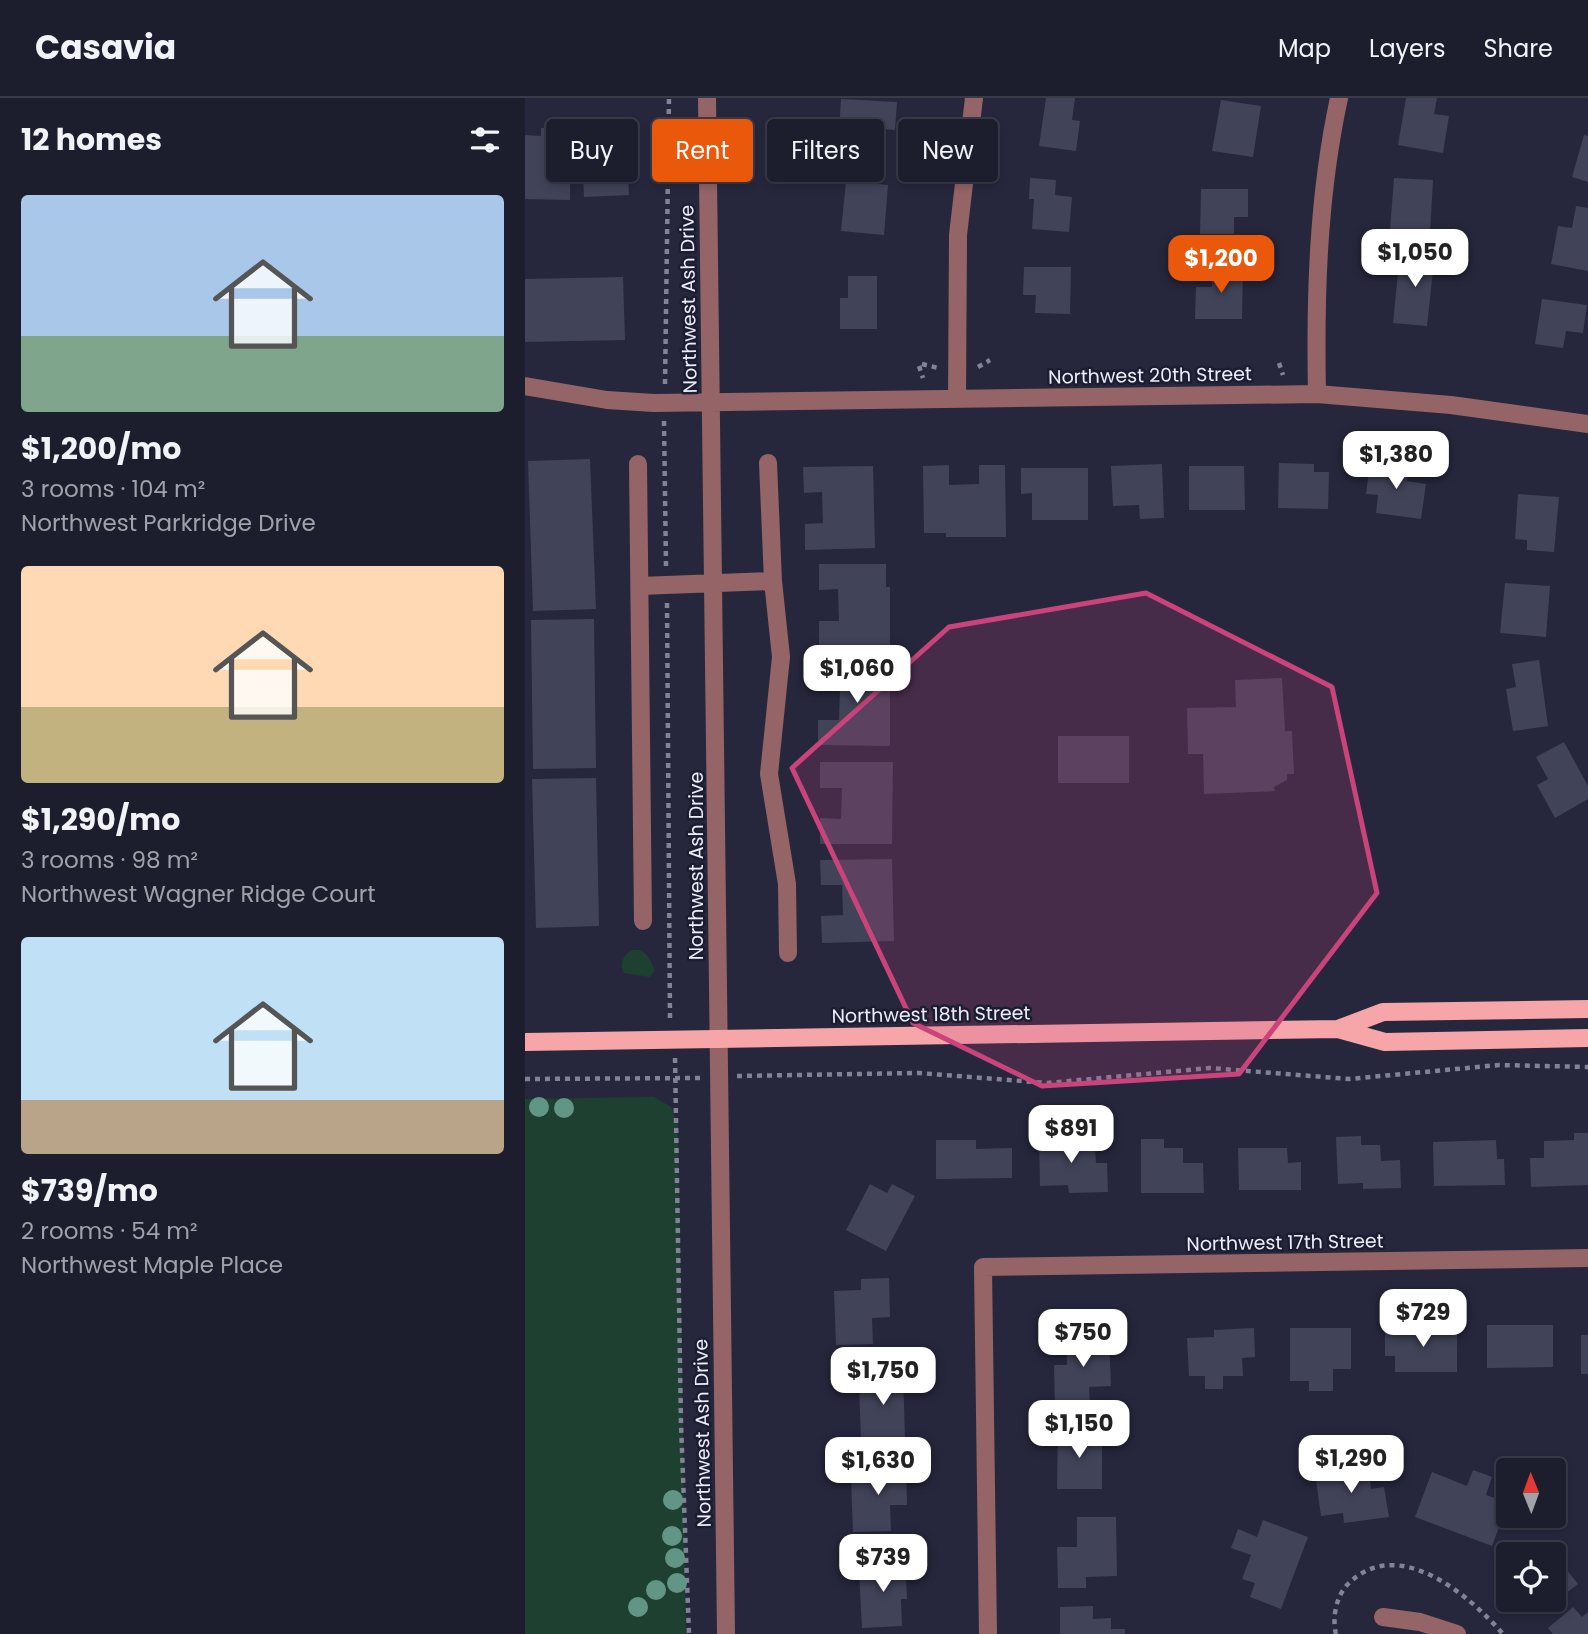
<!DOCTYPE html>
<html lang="en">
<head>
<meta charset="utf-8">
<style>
  :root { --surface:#1c1d2d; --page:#292a39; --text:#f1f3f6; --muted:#a0a2aa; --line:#3a3b49; --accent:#ea580c }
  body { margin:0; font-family:Poppins,sans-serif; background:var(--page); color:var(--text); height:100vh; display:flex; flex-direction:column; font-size:26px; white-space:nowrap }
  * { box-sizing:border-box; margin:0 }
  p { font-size:23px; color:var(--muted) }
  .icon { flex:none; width:38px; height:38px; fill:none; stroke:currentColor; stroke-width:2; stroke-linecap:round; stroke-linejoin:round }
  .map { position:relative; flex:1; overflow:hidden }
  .details { display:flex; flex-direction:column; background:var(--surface); width:525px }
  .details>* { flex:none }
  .top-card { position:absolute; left:21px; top:21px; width:665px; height:63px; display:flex; gap:14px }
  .needle { width:46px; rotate:359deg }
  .controls { position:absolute; left:971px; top:1360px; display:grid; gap:14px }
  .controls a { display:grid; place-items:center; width:70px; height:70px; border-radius:7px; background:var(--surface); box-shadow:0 4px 10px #0003,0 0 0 2px var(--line); font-size:35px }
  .price { position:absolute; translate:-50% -60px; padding:0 16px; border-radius:14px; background:#fff; color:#222; font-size:23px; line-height:46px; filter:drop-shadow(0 2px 4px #0008) }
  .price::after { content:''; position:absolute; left:50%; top:42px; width:21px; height:16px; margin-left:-10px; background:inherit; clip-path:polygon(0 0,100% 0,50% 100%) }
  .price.current { background:var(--accent); color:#fff }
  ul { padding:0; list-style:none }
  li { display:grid; align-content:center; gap:14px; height:371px; padding:0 21px }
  li span { display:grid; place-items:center; height:217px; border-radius:7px; color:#555 }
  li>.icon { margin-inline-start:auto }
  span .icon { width:126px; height:126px; fill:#fffc; stroke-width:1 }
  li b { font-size:30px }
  h2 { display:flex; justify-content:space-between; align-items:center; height:84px; padding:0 21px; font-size:30px }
  .tag { padding:0 24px; border-radius:7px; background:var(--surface); box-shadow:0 4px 10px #0003,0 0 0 2px var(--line); font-size:24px; line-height:63px }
  .tag.current { background:var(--accent); color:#fff }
  header { display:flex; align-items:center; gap:42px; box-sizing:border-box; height:98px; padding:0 35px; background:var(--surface); border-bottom:2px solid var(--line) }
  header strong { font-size:33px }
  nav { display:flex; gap:38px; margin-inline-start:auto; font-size:24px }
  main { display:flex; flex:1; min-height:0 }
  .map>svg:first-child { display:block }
  .green { fill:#1e4030 }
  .building { fill:#414359 }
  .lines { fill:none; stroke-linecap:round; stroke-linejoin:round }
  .path { stroke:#828395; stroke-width:4.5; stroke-dasharray:5 5; stroke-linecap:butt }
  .minor { stroke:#956466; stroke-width:18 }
  .major { stroke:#f6a5a8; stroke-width:18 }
  .tree { fill:#619686 }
  .marked { fill:#ca437b; fill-opacity:0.2; stroke:#ca437b; stroke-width:5; stroke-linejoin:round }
  .labels { text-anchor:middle; stroke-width:5; stroke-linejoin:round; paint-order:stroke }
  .street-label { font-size:19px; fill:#ecedfb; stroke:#1d1d32 }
</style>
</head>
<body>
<header>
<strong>Casavia</strong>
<nav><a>Map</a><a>Layers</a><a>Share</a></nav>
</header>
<main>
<section class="details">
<h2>12 homes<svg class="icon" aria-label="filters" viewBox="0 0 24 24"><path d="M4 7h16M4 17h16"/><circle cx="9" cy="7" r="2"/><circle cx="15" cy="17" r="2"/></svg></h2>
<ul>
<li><span style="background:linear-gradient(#a9c7e8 65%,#7fa58c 0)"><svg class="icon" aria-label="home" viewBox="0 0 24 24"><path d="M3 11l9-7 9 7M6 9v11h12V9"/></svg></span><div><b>$1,200/mo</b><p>3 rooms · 104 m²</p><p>Northwest Parkridge Drive</p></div></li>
<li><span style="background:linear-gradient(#ffd9b3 65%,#c2b280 0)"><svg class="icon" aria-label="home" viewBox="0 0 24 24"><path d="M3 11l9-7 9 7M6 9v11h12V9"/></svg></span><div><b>$1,290/mo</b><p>3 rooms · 98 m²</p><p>Northwest Wagner Ridge Court</p></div></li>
<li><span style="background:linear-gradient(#bfe0f5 75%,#b9a48a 0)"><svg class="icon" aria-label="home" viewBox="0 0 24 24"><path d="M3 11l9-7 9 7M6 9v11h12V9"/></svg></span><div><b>$739/mo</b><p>2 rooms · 54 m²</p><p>Northwest Maple Place</p></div></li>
</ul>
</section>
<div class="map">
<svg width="1063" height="1536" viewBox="0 0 1063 1536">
  <rect width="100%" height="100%" fill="#26273c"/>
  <path class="green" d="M107 852H115L122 857 130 872 125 879 99 875C94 866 99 856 107 852Z
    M129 999 146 1009 153 1027 161 1536H0V1001Z"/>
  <path class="building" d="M521 0H550L547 22 555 23 551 53 514 48Z
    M881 0H912L909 16 924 18 918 55 873 47Z
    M316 1 372 4 370 32 358 31 356 53 313 50Z
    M696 2 736 8 728 59 687 53Z
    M16 30H45V102L0 101V37L16 38Z
    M84 30 85 40 101 39 104 97 59 99 56 31Z
    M1059 37 1063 38V84L1047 79Z
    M505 80 531 82 530 97 547 99 544 134 507 131 509 101H504Z
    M869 80 908 82 905 135 865 132Z
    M321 83 363 87 359 137 316 133Z
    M676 91H723V119H709V136H675Z
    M1051 108 1063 110V173L1026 166 1033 128 1047 130Z
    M875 155 916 159 914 174 908 173 902 228 868 225Z
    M687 168 718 169 717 221H670L671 189H687Z
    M499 169H546L545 216 510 215 511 197H498Z
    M323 178H352V231H315V200H323Z
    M98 179 100 242 0 244V181Z
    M1017 201 1062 207 1058 235 1041 233 1038 250 1010 246Z
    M65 361 71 511 8 513 3 363Z
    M754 365 789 366V374H804L803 411 753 410Z
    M845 365 884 370 882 383 901 386 896 421 851 415 853 397 841 396Z
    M637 366 639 420 615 421 614 407 588 408 586 368Z
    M424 367V387L454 386V367H480L481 439H421V435H399L398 368Z
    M348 368 350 450 280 452V426L298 425 297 394 279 395 278 369Z
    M664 368H719L720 412H664Z
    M496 370H563V422H507V395L496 396Z
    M993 396 1034 399 1029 454 1002 452V442L990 441Z
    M294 466H361V489H365V548L294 549V523H314L313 491 294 492Z
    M980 485 1025 488 1021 539 975 535Z
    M69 521 71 670 8 671 6 522Z
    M1014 562 1023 628 988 633 981 591 991 589 987 566Z
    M293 565 365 566V648L293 647V622H314L315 591H293Z
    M757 580 760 633H767L769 676H762V682L749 689 750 693 679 696 678 656H663L662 610 711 609 710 582Z
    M533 638H604V685H533Z
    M1039 644 1063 688V701L1030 720 1012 687 1023 681 1011 659Z
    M295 664H368L367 746H295V720L316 721 317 690H295Z
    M71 680 74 828 11 830 7 681Z
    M367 761 369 843 297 845 296 818 318 817 317 787H296L295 762Z
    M1049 1035H1063V1087L1006 1089 1005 1060H1019V1043L1049 1042Z
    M549 1036 550 1050 570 1049 571 1065H582L583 1094 544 1095 543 1087 515 1088 514 1037Z
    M836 1038V1047H855L856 1063 875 1062 876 1090 838 1091V1085L813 1086 811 1039Z
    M616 1041H639V1050H658V1065H678L679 1095H616Z
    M411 1042H451V1051L487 1050V1080L411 1081Z
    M971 1042 972 1061H979L980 1087 909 1088 908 1044Z
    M713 1050H762L763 1065 776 1064V1092H714Z
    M345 1086 362 1095 367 1086 390 1098 361 1153 321 1132Z
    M364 1180 365 1219 347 1220 348 1246 311 1247 309 1193 336 1192V1181Z
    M962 1227H1028V1269L962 1270Z
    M860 1229H932V1274H870V1258H860Z
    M729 1230 730 1259 717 1260 718 1278H698V1291H680V1278H664L662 1240 689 1239V1232Z
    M765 1230H826V1271H808V1293H784V1283H765Z
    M584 1236 586 1288 564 1289 565 1307 530 1308 529 1267H542L541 1238Z
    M1056 1237H1063V1276H1056Z
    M378 1273 380 1341 336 1342 334 1286H350V1274Z
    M533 1328H559V1340H577V1391H532Z
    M381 1367 382 1407H365L366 1433 328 1434 326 1380 344 1379 343 1368Z
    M843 1367 846 1391 859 1389 864 1419 819 1425 818 1415 796 1418 790 1375Z
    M948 1372 967 1379 961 1397 983 1405 967 1448 890 1419 907 1374 942 1388Z
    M552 1419H591L592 1478 561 1479V1490H533L532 1449H552Z
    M738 1422 783 1439 756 1511 725 1499 730 1485 717 1481 726 1457 706 1450 713 1431 732 1439Z
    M996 1443 1006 1456H984V1473L974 1461Z
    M1025 1451 1053 1486 1016 1514 1006 1502H1029V1456H1019Z
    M380 1460 382 1501H376L377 1528 337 1530 334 1474 352 1472 351 1461Z
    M568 1508V1521L586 1520V1531H600V1536H535V1509Z
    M1048 1509 1057 1519 1063 1514V1536H1028L1023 1530Z"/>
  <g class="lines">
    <path class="path" d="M754 265 758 277
      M397 266 413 270
      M394 268 398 280
      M453 269 465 262
      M140 286 144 0
      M139 323 141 468
      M142 505 145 923
      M150 960 156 1326 164 1536
      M212 978 394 975 522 985 685 970 824 981 974 967 1063 969
      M0 981 176 980
      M811 1536C807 1520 811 1498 823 1486 873 1436 944 1497 978 1536"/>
    <path class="minor" d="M182 0 201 1536
      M0 288 82 302 129 305 792 296 926 307 1063 326
      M792 296C790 197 793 97 814 0
      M432 301 433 137 449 0
      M243 365 248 483 256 559 244 676 262 786 263 855
      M113 366 118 823
      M115 488 248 483
      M858 1519 895 1524 932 1536
      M463 1536 458 1169 1063 1160"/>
    <path class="major" d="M813 931 858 914 1063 911
      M0 944 813 931 860 944 1063 940"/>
  </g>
  <g class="tree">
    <circle cx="14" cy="1009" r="10"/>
    <circle cx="39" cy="1010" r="10"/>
    <circle cx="148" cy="1402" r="10"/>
    <circle cx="147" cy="1438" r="10"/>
    <circle cx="150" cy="1460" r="10"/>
    <circle cx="152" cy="1485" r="10"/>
    <circle cx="131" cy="1492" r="10"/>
    <circle cx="113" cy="1509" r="10"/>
  </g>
  <path class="marked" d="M621 495 807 589 852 795 714 976 517 988 388 925 267 670 424 529Z"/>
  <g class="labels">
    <g class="street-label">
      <text transform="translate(163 201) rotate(-91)" y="7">Northwest Ash Drive</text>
      <text transform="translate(625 277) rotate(-1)" y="7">Northwest 20th Street</text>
      <text transform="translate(171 768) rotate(-90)" y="7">Northwest Ash Drive</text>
      <text transform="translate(406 916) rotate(-1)" y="7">Northwest 18th Street</text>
      <text transform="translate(760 1144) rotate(-1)" y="7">Northwest 17th Street</text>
      <text transform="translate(177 1335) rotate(-91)" y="7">Northwest Ash Drive</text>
    </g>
  </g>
</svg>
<div class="controls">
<a><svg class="needle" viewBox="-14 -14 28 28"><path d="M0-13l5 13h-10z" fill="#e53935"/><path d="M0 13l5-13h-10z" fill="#a0a2aa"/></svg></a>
<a><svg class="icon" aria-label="locate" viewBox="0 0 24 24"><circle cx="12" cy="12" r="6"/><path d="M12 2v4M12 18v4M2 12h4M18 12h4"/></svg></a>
</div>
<b class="price" style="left:890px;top:191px">$1,050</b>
<b class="price current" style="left:696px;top:197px">$1,200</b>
<b class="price" style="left:871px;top:393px">$1,380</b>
<b class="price" style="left:332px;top:607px">$1,060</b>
<b class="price" style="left:546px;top:1067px">$891</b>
<b class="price" style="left:898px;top:1251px">$729</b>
<b class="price" style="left:558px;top:1271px">$750</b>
<b class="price" style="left:358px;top:1309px">$1,750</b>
<b class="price" style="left:554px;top:1362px">$1,150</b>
<b class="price" style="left:826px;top:1397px">$1,290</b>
<b class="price" style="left:353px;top:1399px">$1,630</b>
<b class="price" style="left:358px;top:1496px">$739</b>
<div class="top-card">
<a class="tag">Buy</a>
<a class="tag current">Rent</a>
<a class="tag">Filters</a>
<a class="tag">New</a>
</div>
</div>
</main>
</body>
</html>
